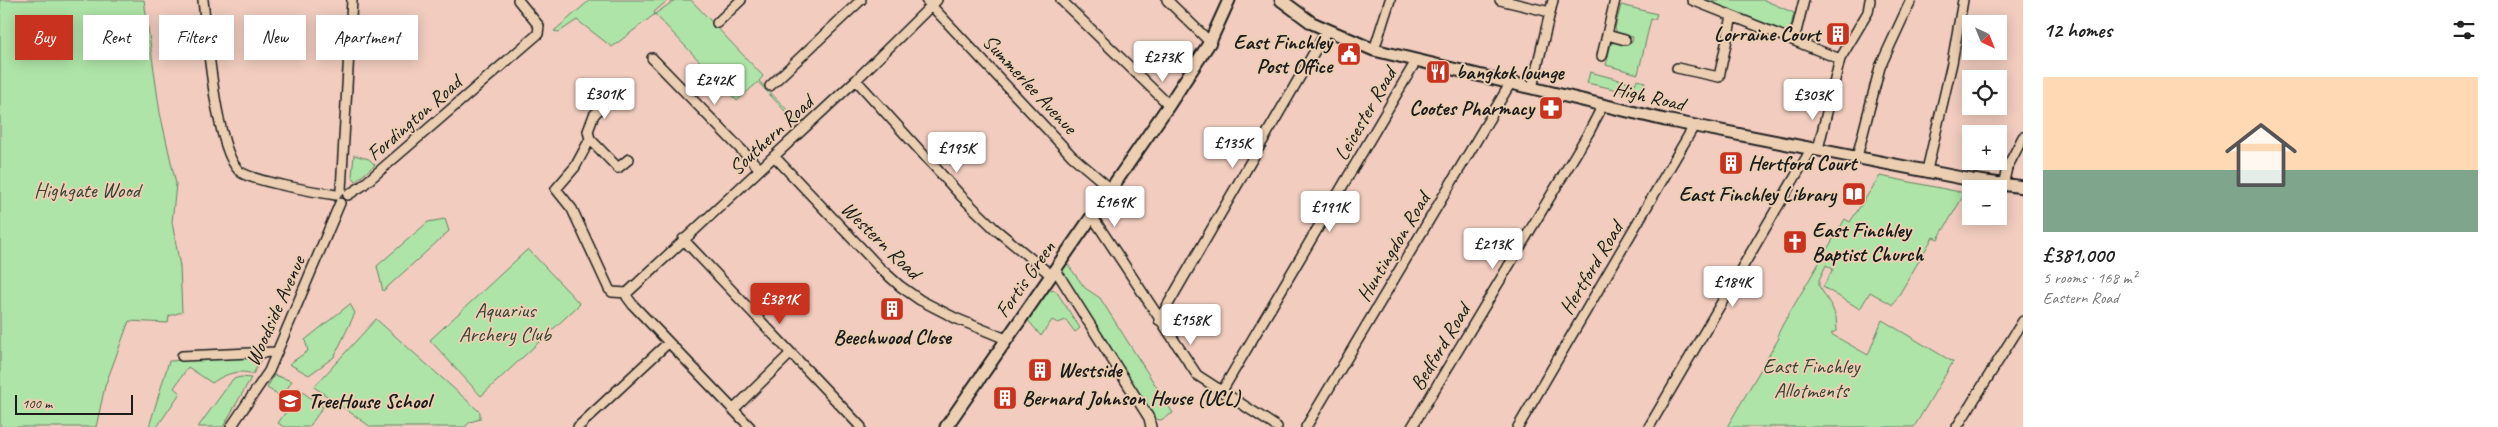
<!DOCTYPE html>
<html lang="en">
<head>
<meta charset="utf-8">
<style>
  :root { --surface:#fff; --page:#f6f6f6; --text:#222; --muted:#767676; --line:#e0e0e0; --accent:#c8321e }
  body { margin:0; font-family:Caveat,sans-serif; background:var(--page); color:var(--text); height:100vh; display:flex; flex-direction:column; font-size:19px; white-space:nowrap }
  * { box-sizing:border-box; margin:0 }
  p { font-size:16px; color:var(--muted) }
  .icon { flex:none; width:28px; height:28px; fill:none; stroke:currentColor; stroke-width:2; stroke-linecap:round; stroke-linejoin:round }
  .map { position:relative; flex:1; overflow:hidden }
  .details { display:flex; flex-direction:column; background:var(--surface); width:475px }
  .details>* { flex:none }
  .banner { position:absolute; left:15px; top:15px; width:475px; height:45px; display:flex; gap:10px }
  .needle { width:32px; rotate:137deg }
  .controls { position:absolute; left:1962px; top:15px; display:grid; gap:10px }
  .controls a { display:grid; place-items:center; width:45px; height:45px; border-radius:0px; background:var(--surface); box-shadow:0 2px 12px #0003; font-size:25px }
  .scale { position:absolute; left:15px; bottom:12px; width:118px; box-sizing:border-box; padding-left:5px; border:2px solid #1c1c1c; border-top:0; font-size:14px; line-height:18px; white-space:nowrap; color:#1c1c1c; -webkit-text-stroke:4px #eccfb3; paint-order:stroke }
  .price { position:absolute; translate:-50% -42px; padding:0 11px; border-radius:5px; background:#fff; color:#222; font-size:16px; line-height:32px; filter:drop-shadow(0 1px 2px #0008) }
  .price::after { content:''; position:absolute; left:50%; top:30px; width:15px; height:11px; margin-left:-8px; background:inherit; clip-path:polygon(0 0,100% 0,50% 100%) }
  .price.current { background:var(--accent); color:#fff }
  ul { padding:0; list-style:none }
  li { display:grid; align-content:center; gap:10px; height:265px; padding:0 20px }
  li+li { border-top:1px solid var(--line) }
  li span { display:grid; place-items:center; height:155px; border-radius:0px; color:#555 }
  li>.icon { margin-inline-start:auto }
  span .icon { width:90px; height:90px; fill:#fffc; stroke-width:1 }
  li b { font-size:21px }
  h2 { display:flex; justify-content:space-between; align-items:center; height:60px; padding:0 20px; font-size:21px }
  .chip { padding:0 18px; border-radius:0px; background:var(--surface); box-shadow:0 2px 12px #0003; font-size:18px; line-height:45px }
  .chip.current { background:var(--accent); color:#fff }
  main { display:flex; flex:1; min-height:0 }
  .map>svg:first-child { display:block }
  .green { fill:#aee4a7; stroke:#658062 }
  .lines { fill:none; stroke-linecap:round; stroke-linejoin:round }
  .minor-casing { stroke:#1c1c1c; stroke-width:12 }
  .major-casing { stroke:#1c1c1c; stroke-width:15 }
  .minor { stroke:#eccfb3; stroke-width:9 }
  .major { stroke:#eccfb3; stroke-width:11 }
  .labels { text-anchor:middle; stroke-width:4; stroke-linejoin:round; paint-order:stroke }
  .poi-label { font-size:21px; font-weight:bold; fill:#1c1c1c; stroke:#eccfb3; text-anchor:start }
  .street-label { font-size:21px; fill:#1c1c1c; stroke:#eccfb3 }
  .park-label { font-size:21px; fill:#394438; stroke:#eccfb3 }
</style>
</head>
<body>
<main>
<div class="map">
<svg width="2023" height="427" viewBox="0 0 2023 427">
  <rect width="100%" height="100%" fill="#f1ccbf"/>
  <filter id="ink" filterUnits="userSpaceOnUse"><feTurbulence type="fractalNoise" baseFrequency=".02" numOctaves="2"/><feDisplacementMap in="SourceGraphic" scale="10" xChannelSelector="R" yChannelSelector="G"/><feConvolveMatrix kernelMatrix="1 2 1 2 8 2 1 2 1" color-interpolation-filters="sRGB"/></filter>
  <g filter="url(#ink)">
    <path class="green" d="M0 0H144L160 113 176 184 172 222 180 267 182 312 169 316 168 323 129 321 105 386 96 427H0Z
      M590 0H668L654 12 655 14 675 0H691L763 76 759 81 800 123 798 125 758 82 737 101 655 14 612 47 577 20 559 32 554 31Z
      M1704 0H1764L1794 13 1790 31 1786 33Z
      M1621 5 1657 14 1655 19H1651L1638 74 1606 65 1611 44 1616 40 1632 42 1633 37 1617 33 1615 28Z
      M1590 72 1635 84 1637 80 1645 82 1641 95 1587 83Z
      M354 155 369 159 375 165 356 181 352 176Z
      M1880 176 1965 193 1938 239 1933 237 1893 305 1870 292 1860 309 1823 287 1833 269 1826 265 1819 280V286L1832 307 1836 317 1837 330 1831 334 1868 355 1882 320 1953 362 1914 427H1727L1779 338 1777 336 1783 324 1845 219 1850 222Z
      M445 219 449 231 383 291 377 266 428 222Z
      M528 249 580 304 481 396 430 340Z
      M1063 258 1085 288 1100 298 1173 413 1161 420 1149 418 1055 269Z
      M1049 290 1056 291 1080 328 1075 332 1066 320 1058 323 1052 320 1041 336 1028 320Z
      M350 304 355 313 334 357 309 375 289 364 308 351 305 340Z
      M376 319 480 412V419L470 422 465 427H371L314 387Z
      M263 356 253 374C238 369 225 374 212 383L188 367 174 388 180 393 157 427H149L169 361Z
      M274 375 292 381 282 397 267 388Z
      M241 377 251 378 223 427H198L233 379Z
      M301 391 323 407 309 427H284L278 423Z"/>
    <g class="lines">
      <defs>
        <path id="minor" d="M203 0C207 33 216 158 242 173 258 182 316 192 336 195
          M926 0 1072 156 1111 189
          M1061 0 1169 105
          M1167 0 1210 42
          M1500 0 1550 12
          M1692 0 1840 59 1818 149
          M717 23 741 0
          M1607 35 1625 40
          M1794 40 1804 0
          M1374 50 1390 0
          M1602 56 1615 0
          M652 58 760 169
          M1840 59 1868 12 1870 0
          M1677 68 1719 77 1732 16
          M856 80 962 197 995 229 1051 275
          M770 86 861 0
          M1532 88 1553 0
          M596 90 605 103 594 115 588 131 590 139 618 168 629 159
          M590 139 575 167 556 189 572 209 609 289 612 292 627 293
          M774 156 880 268 900 286 920 300 955 318 1006 339
          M1857 157 1880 67 1911 0
          M1927 170 1952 63 1963 0
          M2003 185 2007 168 2023 137
          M341 190 352 0
          M348 195 362 186 538 34 539 26 518 0
          M1092 216 1197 375 1277 427
          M683 239 861 427
          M1055 269 1149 418 1151 427
          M627 293 856 80 937 0
          M627 293V297L633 305 750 427
          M1159 320 1327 30
          M182 356 275 352
          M1222 391 1416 61
          M733 410 790 354
          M231 427 269 371 340 203
          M578 427 668 343
          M1306 427 1510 84
          M1412 427 1589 132 1603 105
          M1518 427 1694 126
          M1649 427 1812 148
          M1957 427 2023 321"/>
        <path id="major" d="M1281 0 1312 23 1374 50 1665 120 1972 180 2023 187
          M946 427 1169 105 1210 42 1229 0"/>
      </defs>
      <use href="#minor" class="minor-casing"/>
      <use href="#major" class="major-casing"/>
      <use href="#minor" class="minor"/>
      <use href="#major" class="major"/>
    </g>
  </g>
  <defs>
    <symbol id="building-square" viewBox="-11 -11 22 22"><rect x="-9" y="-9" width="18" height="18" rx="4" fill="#c8321e" stroke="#eccfb3"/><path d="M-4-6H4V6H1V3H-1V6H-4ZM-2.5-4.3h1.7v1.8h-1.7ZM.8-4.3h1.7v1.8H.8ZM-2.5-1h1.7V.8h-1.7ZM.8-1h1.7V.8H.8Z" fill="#fff"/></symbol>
    <symbol id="civic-square" viewBox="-11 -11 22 22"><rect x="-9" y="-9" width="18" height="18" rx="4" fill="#c8321e" stroke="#eccfb3"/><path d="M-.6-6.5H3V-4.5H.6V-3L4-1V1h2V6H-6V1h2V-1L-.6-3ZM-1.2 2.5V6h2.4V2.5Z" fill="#fff"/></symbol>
    <symbol id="restaurant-square" viewBox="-11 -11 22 22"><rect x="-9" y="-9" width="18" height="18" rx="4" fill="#c8321e" stroke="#eccfb3"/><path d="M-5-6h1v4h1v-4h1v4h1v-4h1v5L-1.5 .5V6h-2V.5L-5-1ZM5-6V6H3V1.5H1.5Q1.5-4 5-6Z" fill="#fff"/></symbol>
    <symbol id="pharmacy-square" viewBox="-11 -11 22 22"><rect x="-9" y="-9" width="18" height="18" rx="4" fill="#c8321e" stroke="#eccfb3"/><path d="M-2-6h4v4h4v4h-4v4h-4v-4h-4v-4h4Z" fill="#fff"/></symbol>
    <symbol id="library-square" viewBox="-11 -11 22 22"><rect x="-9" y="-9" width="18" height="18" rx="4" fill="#c8321e" stroke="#eccfb3"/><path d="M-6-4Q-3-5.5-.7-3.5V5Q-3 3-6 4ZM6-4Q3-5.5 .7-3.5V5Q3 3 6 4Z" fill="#fff"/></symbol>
    <symbol id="church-square" viewBox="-11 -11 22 22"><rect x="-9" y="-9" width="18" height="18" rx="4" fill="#c8321e" stroke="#eccfb3"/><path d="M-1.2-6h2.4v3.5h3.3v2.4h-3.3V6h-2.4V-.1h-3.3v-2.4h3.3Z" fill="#fff"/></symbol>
    <symbol id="school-square" viewBox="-11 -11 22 22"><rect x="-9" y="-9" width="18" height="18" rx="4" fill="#c8321e" stroke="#eccfb3"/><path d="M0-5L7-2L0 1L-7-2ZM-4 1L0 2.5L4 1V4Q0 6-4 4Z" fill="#fff"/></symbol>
  </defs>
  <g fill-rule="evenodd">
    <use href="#building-square" x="1824" y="20" width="28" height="28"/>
    <use href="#civic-square" x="1335" y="40" width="28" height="28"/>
    <use href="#restaurant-square" x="1424" y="58" width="28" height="28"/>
    <use href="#pharmacy-square" x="1537" y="94" width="28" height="28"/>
    <use href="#building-square" x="1717" y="149" width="28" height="28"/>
    <use href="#library-square" x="1840" y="180" width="28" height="28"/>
    <use href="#church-square" x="1781" y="228" width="28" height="28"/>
    <use href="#building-square" x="878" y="295" width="28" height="28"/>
    <use href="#building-square" x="1026" y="356" width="28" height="28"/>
    <use href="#building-square" x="991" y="384" width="28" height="28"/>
    <use href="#school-square" x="276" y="387" width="28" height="28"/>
  </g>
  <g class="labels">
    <g class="poi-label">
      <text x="1820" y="41" text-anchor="end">Lorraine Court</text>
      <text x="1332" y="49" text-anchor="end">East Finchley<tspan x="1332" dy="24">Post Office</tspan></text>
      <text x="1456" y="79">bangkok lounge</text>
      <text x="1534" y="115" text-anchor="end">Cootes Pharmacy</text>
      <text x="1748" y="170">Hertford Court</text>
      <text x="1836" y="201" text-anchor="end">East Finchley Library</text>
      <text x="1812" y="237">East Finchley<tspan x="1812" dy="24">Baptist Church</tspan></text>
      <text x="892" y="344" text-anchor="middle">Beechwood Close</text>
      <text x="1058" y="377">Westside</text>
      <text x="1022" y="405">Bernard Johnson House (UCL)</text>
      <text x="308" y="408">TreeHouse School</text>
    </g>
    <g class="street-label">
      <text transform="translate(1030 84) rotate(47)" y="7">Summerlee Avenue</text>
      <text transform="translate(1649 96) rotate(13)" y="7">High Road</text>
      <text transform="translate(1365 114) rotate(-60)" y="7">Leicester Road</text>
      <text transform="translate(414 118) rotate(-41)" y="7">Fordington Road</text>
      <text transform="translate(771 135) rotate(-43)" y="7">Southern Road</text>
      <text transform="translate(881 240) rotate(44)" y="7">Western Road</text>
      <text transform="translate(1393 247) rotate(-59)" y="7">Huntingdon Road</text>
      <text transform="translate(1591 268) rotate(-59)" y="7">Hertford Road</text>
      <text transform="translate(1025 279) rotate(-55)" y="7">Fortis Green</text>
      <text transform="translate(275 311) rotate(-66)" y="7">Woodside Avenue</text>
      <text transform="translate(1440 347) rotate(-59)" y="7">Bedford Road</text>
    </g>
    <g class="park-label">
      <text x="87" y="197">Highgate Wood</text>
      <text x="505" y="317">Aquarius<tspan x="505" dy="24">Archery Club</tspan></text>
      <text x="1811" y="373">East Finchley<tspan x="1811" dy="24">Allotments</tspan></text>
    </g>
  </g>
</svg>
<div class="controls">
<a><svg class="needle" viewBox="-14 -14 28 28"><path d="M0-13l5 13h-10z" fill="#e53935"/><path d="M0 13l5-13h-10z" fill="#767676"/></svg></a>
<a><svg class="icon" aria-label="locate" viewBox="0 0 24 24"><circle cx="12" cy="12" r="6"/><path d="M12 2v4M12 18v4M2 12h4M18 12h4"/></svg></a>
<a>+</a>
<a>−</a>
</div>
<div class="scale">100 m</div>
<b class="price" style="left:1163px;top:83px">£273K</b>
<b class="price" style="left:715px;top:106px">£242K</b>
<b class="price" style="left:605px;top:120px">£301K</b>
<b class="price" style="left:1813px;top:121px">£303K</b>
<b class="price" style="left:1233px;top:169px">£135K</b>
<b class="price" style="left:957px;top:174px">£195K</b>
<b class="price" style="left:1115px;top:228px">£169K</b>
<b class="price" style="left:1330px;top:233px">£191K</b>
<b class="price" style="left:1493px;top:270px">£213K</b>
<b class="price" style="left:1733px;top:308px">£184K</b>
<b class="price current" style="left:780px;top:325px">£381K</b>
<b class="price" style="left:1191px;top:346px">£158K</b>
<div class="banner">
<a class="chip current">Buy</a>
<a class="chip">Rent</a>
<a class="chip">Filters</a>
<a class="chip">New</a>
<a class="chip">Apartment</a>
</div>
</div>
<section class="details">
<h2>12 homes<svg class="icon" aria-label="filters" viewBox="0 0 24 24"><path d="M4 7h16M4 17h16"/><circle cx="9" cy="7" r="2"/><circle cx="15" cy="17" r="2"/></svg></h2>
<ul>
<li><span style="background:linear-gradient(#ffd9b3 60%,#7fa58c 0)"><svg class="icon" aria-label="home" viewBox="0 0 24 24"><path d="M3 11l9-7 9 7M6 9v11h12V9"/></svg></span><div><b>£381,000</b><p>5 rooms · 168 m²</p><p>Eastern Road</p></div></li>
</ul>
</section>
</main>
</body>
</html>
